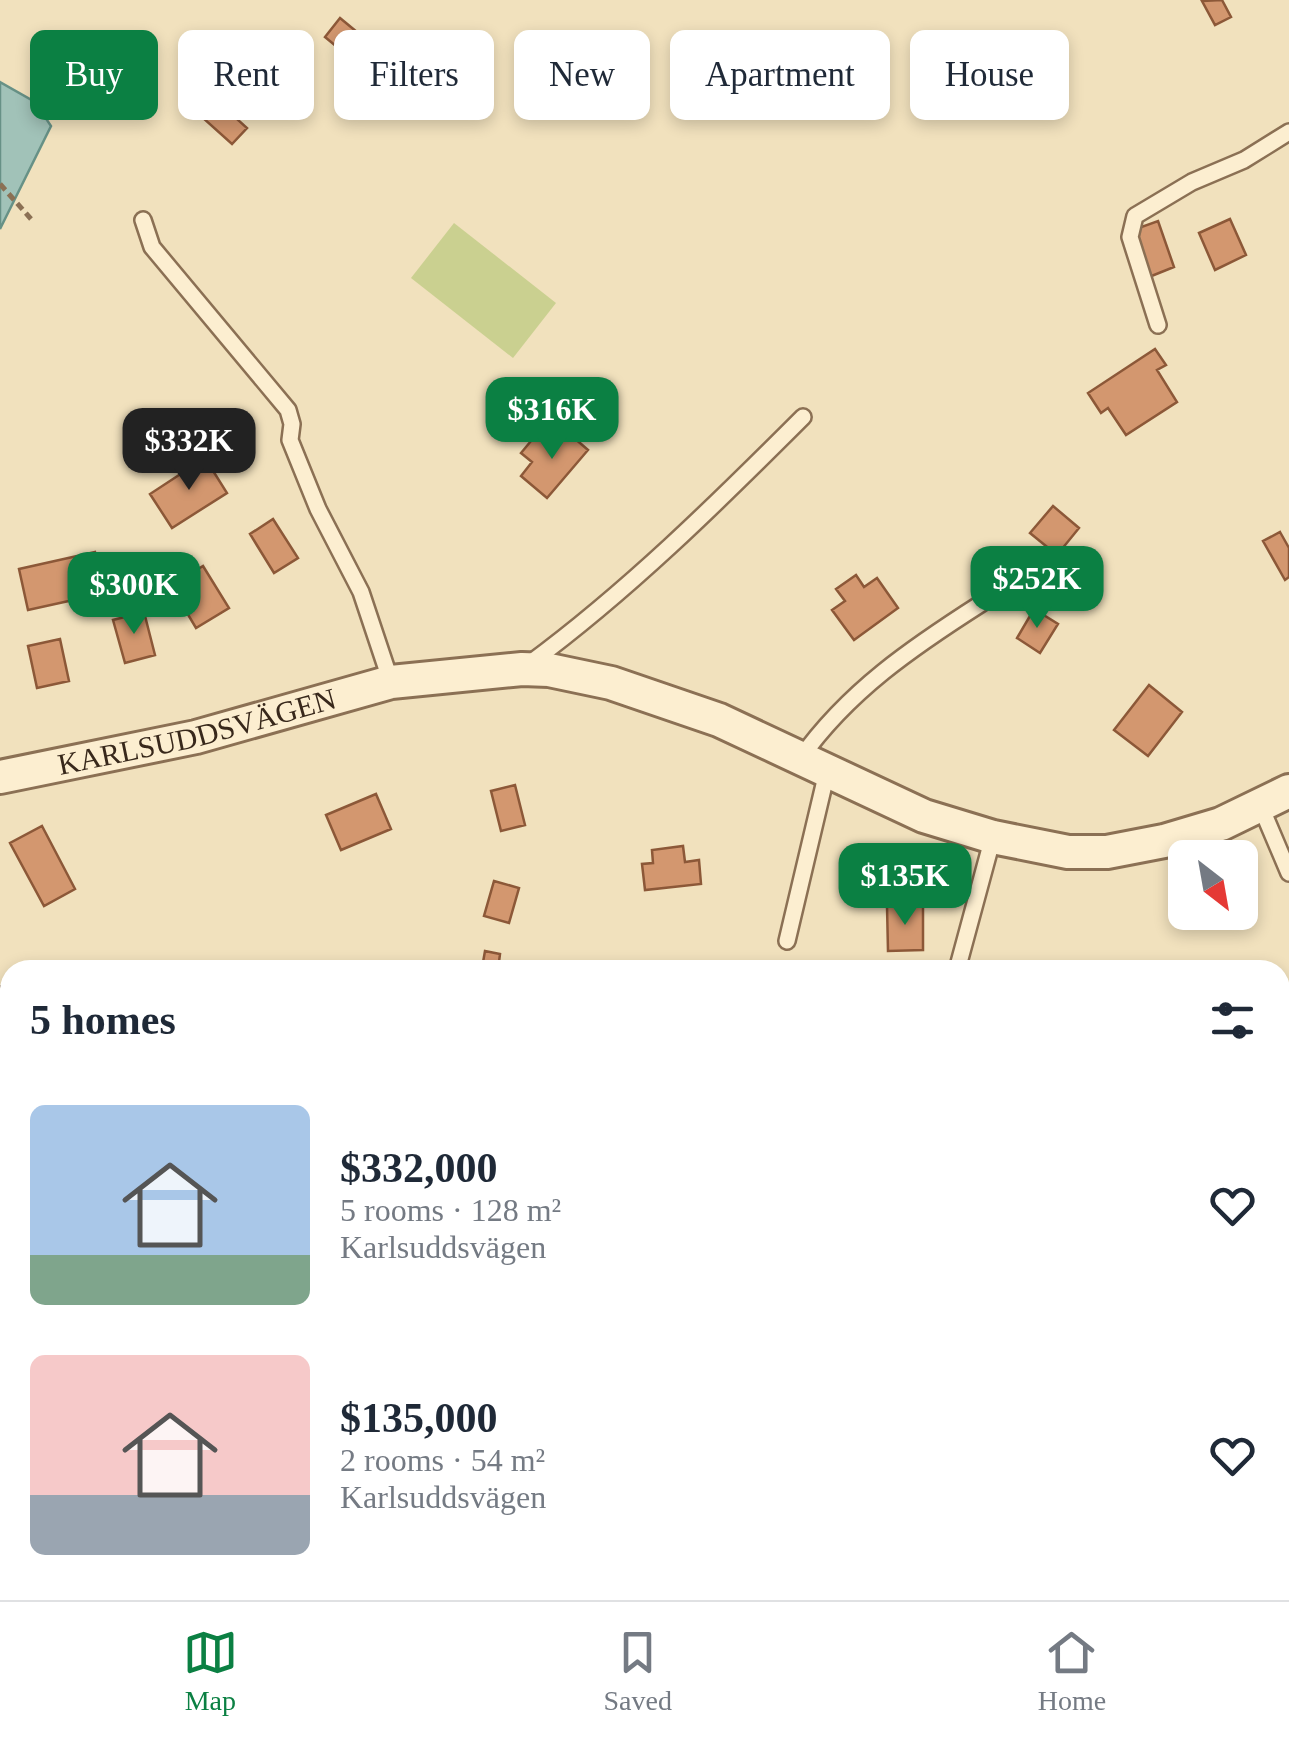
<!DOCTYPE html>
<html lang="en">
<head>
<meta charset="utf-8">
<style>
  :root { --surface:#fff; --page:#f2f2f3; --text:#1f2937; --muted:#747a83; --line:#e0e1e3; --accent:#0b8043 }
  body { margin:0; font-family:"Times New Roman",serif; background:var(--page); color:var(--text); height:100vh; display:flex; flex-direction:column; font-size:38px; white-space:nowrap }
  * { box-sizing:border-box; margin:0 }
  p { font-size:32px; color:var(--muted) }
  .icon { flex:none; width:55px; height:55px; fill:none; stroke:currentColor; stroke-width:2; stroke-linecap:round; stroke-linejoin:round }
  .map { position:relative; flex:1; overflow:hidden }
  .side { position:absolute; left:0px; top:960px; width:1290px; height:640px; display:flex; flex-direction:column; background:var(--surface); border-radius:30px 30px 0 0; box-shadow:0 5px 15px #0003 }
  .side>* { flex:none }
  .banner { position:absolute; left:30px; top:30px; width:1230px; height:90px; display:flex; gap:20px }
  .needle { width:65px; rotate:149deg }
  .fabs { position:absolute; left:1168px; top:840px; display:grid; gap:20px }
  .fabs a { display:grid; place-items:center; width:90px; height:90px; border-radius:15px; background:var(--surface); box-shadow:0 5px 15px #0003; font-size:50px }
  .price { position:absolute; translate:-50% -85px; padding:0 22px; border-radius:20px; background:var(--accent); color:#fff; font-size:32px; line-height:65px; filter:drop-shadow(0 2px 5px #0008) }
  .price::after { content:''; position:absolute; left:50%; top:60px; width:30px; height:22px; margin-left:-15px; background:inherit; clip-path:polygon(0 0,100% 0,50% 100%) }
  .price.current { background:#222; color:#fff }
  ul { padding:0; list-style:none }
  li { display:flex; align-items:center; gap:30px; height:250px; padding:0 30px }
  li span { display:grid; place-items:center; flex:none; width:280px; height:200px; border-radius:15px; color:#555 }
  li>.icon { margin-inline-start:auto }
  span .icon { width:120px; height:120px; fill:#fffc; stroke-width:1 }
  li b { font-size:42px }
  h2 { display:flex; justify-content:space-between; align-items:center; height:120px; padding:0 30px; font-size:42px }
  .pill { padding:0 35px; border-radius:15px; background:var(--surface); box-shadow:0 5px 15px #0003; font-size:35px; line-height:90px }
  .pill.current { background:var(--accent); color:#fff }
  .dock { display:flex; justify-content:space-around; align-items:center; height:140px; border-top:2px solid var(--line); background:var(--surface); font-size:28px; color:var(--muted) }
  .dock a { display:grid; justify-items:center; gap:5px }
  .dock .current { color:var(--accent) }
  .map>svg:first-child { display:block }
  .green { fill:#cad090 }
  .water { fill:#a1c2b8; stroke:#679186; stroke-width:2.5 }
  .building { fill:#d3976f; stroke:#8c5838; stroke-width:2.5 }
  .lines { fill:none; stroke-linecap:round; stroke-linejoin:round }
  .service-casing { stroke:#8b7054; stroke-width:20 }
  .minor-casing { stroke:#8b7054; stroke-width:38 }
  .path { stroke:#8b7054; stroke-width:5; stroke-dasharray:8 5; stroke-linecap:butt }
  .service { stroke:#fceed0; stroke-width:15 }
  .minor { stroke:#fceed0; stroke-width:32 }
  .labels { text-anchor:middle; stroke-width:8; stroke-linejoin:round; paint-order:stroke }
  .street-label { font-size:30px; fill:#38281b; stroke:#f8ebcd }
</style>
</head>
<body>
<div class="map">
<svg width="1289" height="1600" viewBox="0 0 1289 1600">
  <rect width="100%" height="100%" fill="#f1e1bd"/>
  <path class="green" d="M454 223 556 303 513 358 411 278Z"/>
  <path class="water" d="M0 82 35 102 51 126 0 229Z
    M1289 1268V1600H237L282 1590H1280V1271Z"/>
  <path class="building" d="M1222 0 1231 17 1215 25 1202 1Z
    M340 18 369 42 354 61 325 37Z
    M240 72 263 92 238 120 247 128 232 144 203 118 217 102 206 91 217 79 226 87Z
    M1230 219 1246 255 1215 270 1199 233Z
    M1158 221 1174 267 1149 277 1133 230Z
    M1155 349 1166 365 1157 370 1177 402 1126 435 1108 408 1101 413 1088 393Z
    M565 430 588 450 547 498 521 476 532 462 521 453 536 435 550 447Z
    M205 458 227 493 172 528 150 494Z
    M1053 506 1079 528 1057 555 1030 533Z
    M273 519 298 558 274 573 250 534Z
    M1280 532 1289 548V577L1285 580 1263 541Z
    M95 552 105 593 28 610 19 569Z
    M203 566 229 608 196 628 171 586Z
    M856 575 864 587 877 578 898 608 854 640 832 610 845 601 836 589Z
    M1034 609 1058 624 1040 653 1017 638Z
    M144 612 155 655 125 663 113 620Z
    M60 639 69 681 37 688 28 646Z
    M1149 685 1182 712 1148 756 1114 730Z
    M515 785 525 825 501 831 491 791Z
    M376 794 391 829 341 850 326 815Z
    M42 826 75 889 44 906 10 843Z
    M683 846 685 862 699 860 701 884 645 890 642 864 653 863 652 850Z
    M494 881 519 888 509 923 484 916Z
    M923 905V950L888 951 887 906Z
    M485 951 500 954 498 970 482 968Z
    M1285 1010 1289 1065 1280 1067V1011Z"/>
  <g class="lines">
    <defs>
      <path id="service" d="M143 220 152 247 288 410 292 424 290 440 318 509 361 592 391 682
        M1158 325 1130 237 1135 216 1192 182 1244 160 1289 132
        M529 664C628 591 716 504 803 417
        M800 759C848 691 913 647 982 603
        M1261 807 1289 873
        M787 941 827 772
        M957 970 993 837
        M0 995 10 1036"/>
      <g id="minor">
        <path id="s1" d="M0 777 196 737 391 682 522 669 549 670 611 683 719 720 924 816 993 837 1068 852H1107L1164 841 1221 824 1289 791"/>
      </g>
    </defs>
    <use href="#service" class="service-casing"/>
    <use href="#minor" class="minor-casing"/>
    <path class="path" d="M0 184 31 219"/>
    <use href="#service" class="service"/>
    <use href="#minor" class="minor"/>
  </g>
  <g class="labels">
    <g class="street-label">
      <text dy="10" stroke="none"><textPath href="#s1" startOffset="202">KARLSUDDSVÄGEN</textPath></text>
    </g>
  </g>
</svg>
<div class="fabs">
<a><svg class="needle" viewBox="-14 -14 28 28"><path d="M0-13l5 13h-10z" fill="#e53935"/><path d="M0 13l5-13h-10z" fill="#747a83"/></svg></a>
</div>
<b class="price" style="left:552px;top:462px">$316K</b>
<b class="price current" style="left:189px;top:493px">$332K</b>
<b class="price" style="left:1037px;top:631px">$252K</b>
<b class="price" style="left:134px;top:637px">$300K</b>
<b class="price" style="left:905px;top:928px">$135K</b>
<div class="banner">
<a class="pill current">Buy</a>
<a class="pill">Rent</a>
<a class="pill">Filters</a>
<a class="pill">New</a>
<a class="pill">Apartment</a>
<a class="pill">House</a>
</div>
<section class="side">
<h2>5 homes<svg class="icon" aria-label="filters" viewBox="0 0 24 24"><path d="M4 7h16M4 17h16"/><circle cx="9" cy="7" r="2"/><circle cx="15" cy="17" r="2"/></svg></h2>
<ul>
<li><span style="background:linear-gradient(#a9c7e8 75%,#7fa58c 0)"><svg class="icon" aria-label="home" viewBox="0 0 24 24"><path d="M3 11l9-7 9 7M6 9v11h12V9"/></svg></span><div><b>$332,000</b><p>5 rooms · 128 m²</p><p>Karlsuddsvägen</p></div><svg class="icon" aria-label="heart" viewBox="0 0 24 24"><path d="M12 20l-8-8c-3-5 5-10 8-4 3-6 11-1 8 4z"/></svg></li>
<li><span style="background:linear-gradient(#f6c9c9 70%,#9aa5b1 0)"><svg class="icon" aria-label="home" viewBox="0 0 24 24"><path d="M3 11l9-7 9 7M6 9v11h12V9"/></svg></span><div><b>$135,000</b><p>2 rooms · 54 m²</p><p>Karlsuddsvägen</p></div><svg class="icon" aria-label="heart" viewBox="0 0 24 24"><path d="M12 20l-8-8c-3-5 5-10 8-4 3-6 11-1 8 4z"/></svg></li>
</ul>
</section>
</div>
<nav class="dock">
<a class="current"><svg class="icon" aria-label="map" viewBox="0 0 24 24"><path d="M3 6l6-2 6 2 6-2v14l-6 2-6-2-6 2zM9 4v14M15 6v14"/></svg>Map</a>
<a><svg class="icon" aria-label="saved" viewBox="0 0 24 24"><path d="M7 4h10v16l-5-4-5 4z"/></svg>Saved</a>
<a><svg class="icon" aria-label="home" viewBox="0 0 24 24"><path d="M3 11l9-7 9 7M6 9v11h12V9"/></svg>Home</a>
</nav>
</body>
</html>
